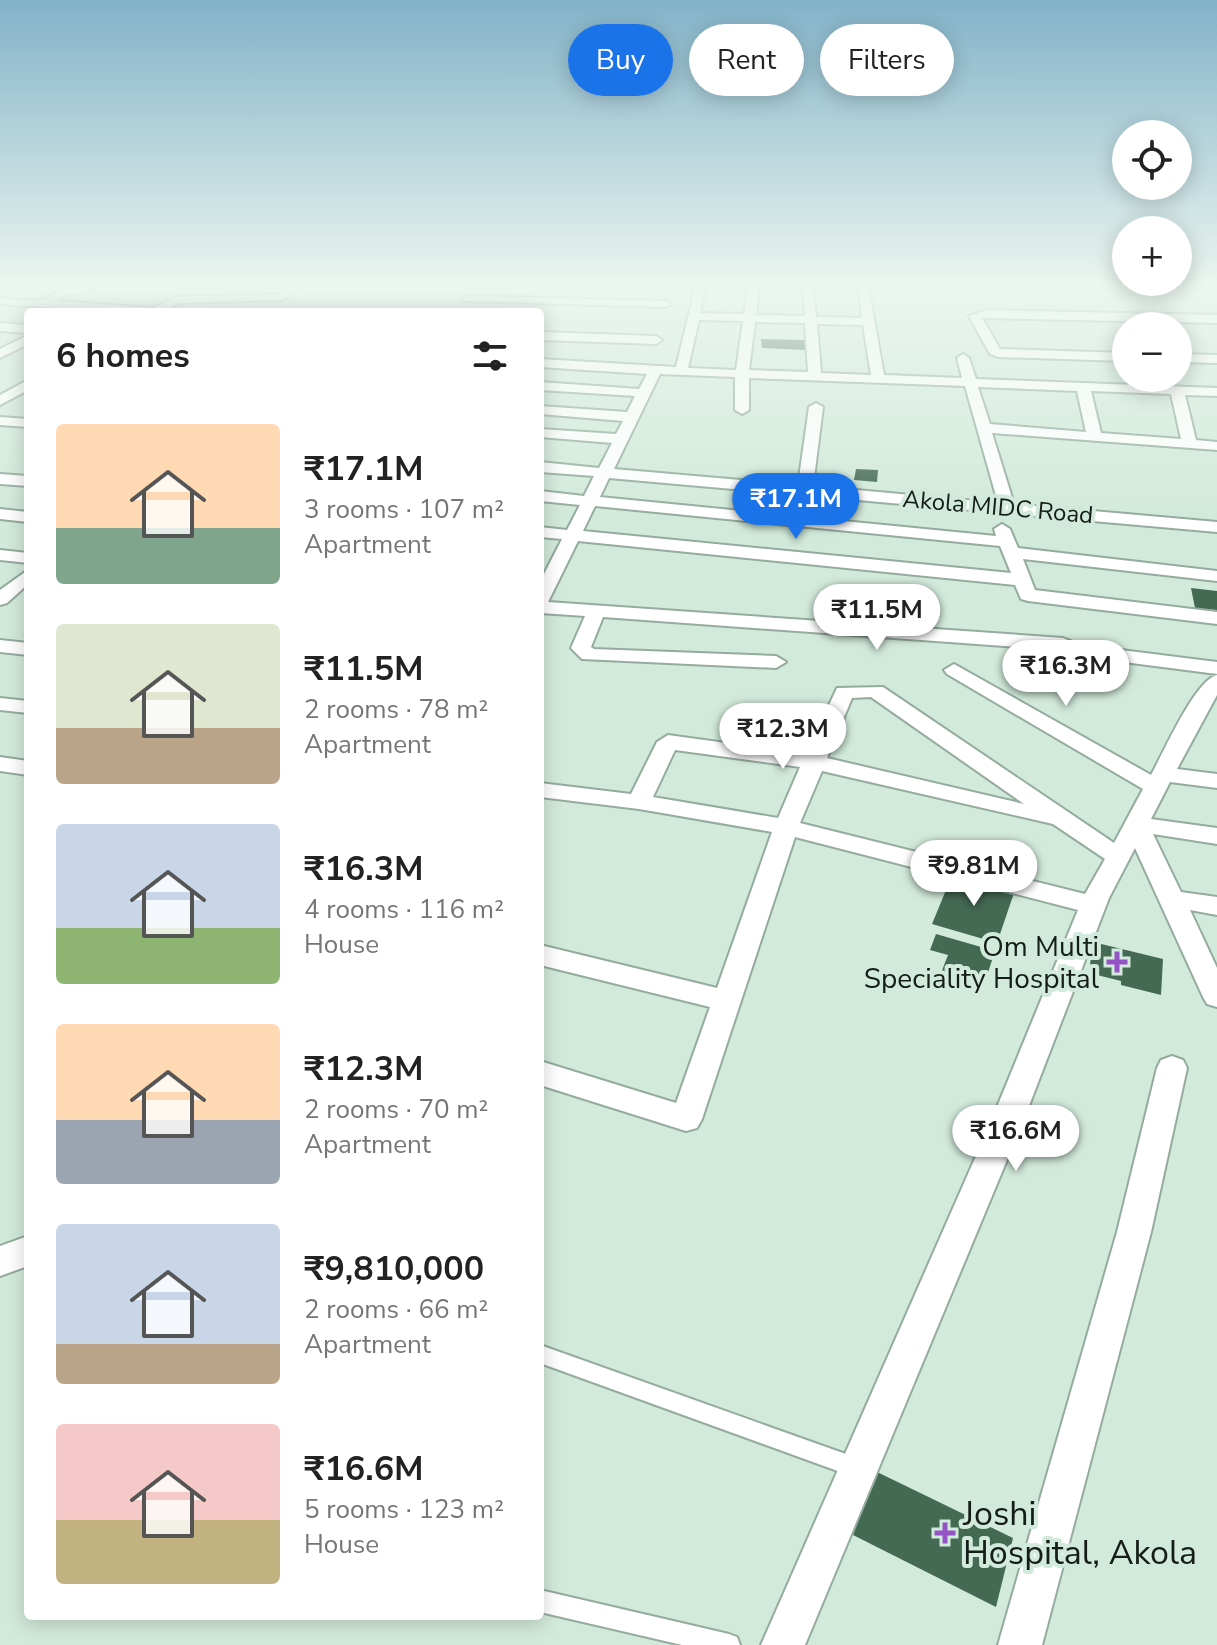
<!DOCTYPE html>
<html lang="en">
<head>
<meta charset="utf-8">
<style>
  :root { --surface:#fff; --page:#f6f6f6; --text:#222; --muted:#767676; --accent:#1a73e8 }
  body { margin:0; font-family:"Nunito Sans",sans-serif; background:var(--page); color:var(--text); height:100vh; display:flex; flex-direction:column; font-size:30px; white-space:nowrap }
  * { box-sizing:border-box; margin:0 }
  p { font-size:26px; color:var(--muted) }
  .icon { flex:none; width:44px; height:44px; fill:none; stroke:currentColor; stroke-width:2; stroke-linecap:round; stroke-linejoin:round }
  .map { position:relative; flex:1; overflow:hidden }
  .details { position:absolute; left:24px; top:308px; width:520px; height:1312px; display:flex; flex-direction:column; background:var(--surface); border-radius:8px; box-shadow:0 4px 20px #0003 }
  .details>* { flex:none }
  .hud { position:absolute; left:568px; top:24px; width:528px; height:72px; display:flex; gap:16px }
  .fabs { position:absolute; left:1112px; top:120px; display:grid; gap:16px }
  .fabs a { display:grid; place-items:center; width:80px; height:80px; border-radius:50%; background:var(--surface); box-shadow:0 4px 20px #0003; font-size:40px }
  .price { position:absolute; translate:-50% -68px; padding:0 18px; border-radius:28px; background:#fff; color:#222; font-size:26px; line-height:52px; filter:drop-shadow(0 2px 4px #0008) }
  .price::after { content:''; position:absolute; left:50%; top:48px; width:24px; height:18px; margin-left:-12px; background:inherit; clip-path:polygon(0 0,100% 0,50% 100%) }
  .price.on { background:var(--accent); color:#fff }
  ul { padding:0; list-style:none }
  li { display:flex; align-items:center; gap:24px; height:200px; padding:0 32px }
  li span { display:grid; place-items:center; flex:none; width:224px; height:160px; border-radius:8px; color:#555 }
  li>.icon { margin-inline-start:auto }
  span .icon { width:96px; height:96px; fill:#fffc; stroke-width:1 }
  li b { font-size:34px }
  h2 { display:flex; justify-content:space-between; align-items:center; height:96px; padding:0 32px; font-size:34px }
  .pill { padding:0 28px; border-radius:36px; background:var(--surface); box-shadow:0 4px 20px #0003; font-size:28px; line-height:72px }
  .pill.on { background:var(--accent); color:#fff }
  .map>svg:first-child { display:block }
  .building { fill:#456a54 }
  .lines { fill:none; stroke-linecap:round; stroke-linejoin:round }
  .lane-casing { stroke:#94ab9d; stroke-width:4 }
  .street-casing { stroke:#94ab9d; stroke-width:4 }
  .lane { fill:#fff; fill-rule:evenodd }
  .street { fill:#fff; fill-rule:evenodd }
  .poi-dot { fill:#9653c8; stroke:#d2eadb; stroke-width:3 }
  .labels { text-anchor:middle; stroke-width:8; stroke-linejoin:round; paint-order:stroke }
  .far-street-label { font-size:24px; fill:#151d18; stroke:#d2eadb }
  .poi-label { font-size:28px; fill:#151d18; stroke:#d2eadb; text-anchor:end }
  .near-poi-label { font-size:34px; fill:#151d18; stroke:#d2eadb; text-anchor:start }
</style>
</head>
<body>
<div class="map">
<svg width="1217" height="1645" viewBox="0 0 1217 1645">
  <rect width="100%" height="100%" fill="#d2eadb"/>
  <path class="building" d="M761 339 805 340 806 350 762 348Z
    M856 469 878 470 877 482 854 480Z
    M1191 588 1217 591V610L1195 608Z
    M953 873 1015 890 997 943 932 924Z
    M936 934 995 951 984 985 941 973 948 955 930 950Z
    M1093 942 1163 959 1161 995 1121 985V981L1089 973Z
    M875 1471 1013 1538 996 1607 853 1535Z"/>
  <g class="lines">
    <defs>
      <path id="lane" d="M540 1345 857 1458 864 1461 867 1468 864 1475 857 1478 540 1363Z
        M540 1590 729 1634 737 1637 740 1645H682L540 1612Z"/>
      <path id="street" d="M289 285H300L284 300 178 303 166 312H110L0 304V298C12 298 28 302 40 300 57 297 69 274 94 289 82 297 72 289 55 301L153 308 176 297 281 294Z
        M696 285H706L700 313 744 314 749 285H759L756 315 805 316 803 285H813L816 317 862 318 858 285H868L884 375 962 378 957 358 963 354 969 358 976 379 1217 388V396L1185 395 1196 440 1217 442V450L992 433 1014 504 1217 522V532L609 478 600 497 996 536 994 529 1002 524 1010 529 1018 548 1217 571V581L1023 559 1035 590 1217 612V624L1028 601 1021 599 1015 585 578 541 548 602 1063 638 1081 645 1217 662V674L1077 656 1059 650 603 617 591 647 594 649 776 656 786 662 776 668 582 659 571 648 585 616 540 613V582L562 539 540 537V527L567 530 580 505 540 501V491L584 496 594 476 540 472V462L599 468 612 443 540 437V429L616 434 623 421 540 414V406L627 412 635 396 540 390V382L639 389 647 374 540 367V359L676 367ZM699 320 743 321 736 370 688 368ZM755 322 805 323 808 372 749 370ZM817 324 863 325 871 375 821 373ZM660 374 735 377V410L742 414 749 410V378L965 386 998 503 813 486 823 407 816 403 809 407 798 485 614 469ZM978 387 1077 391 1086 432 990 424ZM1091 391 1171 394 1181 439 1101 433ZM595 506 1000 546 1011 573 583 531Z
        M469 296 666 301 672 304 666 307 465 301 463 299Z
        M987 310 1217 315V323L982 318 1000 349 1126 353V361L998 357 990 354 969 316Z
        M0 323 28 325V333L0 331Z
        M540 332 656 336 662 340 656 344 540 340Z
        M28 335V344L0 358V349Z
        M1178 354 1217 355V363L1178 362Z
        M28 380V390L0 405V395Z
        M0 417 28 419V427L0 425Z
        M0 474 28 476V486L0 484Z
        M0 509 28 512V522L0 519Z
        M0 550 28 553V563L0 560Z
        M28 570V584L7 603 0 605V590Z
        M0 640 28 643V655L0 652Z
        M954 664 1151 775C1163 754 1195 680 1217 675V695L1177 769 1217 774V788L1170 782 1151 819 1217 828V844L1153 834 1181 892 1217 897V915L1190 910 1217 968V1007L1207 1004 1203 997 1135 848 1109 898 1022 1124 805 1645H761L990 1124 1078 910 795 837 702 1119 697 1128 686 1131 540 1085V1061L676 1103 710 1007 540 965V945L717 988 772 832 639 809 540 797V783L631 794 657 742 668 735 806 754 837 688 883 687 1114 843 1143 789 947 674 944 670ZM871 697 1024 804 827 758 852 698ZM675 750 800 767 778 818 653 797ZM822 771 1053 824 1105 859 1085 894 800 823Z
        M0 698 28 701V713L0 710Z
        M0 757 28 761V775L0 771Z
        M1172 1056 1183 1060 1187 1068 1151 1232 1042 1645H998L1117 1232 1157 1068 1161 1060Z
        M28 1236V1266L0 1276V1246Z"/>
    </defs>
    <use href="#lane" class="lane-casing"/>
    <use href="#street" class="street-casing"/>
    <use href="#lane" class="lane"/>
    <use href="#street" class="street"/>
  </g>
  <linearGradient id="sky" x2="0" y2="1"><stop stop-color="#82b2c8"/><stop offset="0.55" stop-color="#ebf6ef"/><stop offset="1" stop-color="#ebf6ef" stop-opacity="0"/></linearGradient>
  <rect width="1217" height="515" fill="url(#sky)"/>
  <g class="poi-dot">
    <path d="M1113 950h8v8h8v8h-8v8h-8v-8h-8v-8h8z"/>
    <path d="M941 1521h8v8h8v8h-8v8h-8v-8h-8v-8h8z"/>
  </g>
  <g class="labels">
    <g class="far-street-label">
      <text transform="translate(998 507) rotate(5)" y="8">Akola MIDC Road</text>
    </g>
    <g class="poi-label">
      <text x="1099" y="956">Om Multi<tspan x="1099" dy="32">Speciality Hospital</tspan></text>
    </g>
    <g class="near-poi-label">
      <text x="963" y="1525">Joshi<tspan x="963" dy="39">Hospital, Akola</tspan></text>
    </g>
  </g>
</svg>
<div class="fabs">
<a><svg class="icon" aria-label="locate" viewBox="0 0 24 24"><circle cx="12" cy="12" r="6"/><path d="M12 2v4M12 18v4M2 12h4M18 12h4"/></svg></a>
<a>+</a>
<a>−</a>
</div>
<b class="price on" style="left:796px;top:541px">₹17.1M</b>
<b class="price" style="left:877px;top:652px">₹11.5M</b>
<b class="price" style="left:1066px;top:708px">₹16.3M</b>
<b class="price" style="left:783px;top:771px">₹12.3M</b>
<b class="price" style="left:974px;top:908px">₹9.81M</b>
<b class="price" style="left:1016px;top:1173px">₹16.6M</b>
<div class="hud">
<a class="pill on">Buy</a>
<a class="pill">Rent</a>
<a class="pill">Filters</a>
</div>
<section class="details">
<h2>6 homes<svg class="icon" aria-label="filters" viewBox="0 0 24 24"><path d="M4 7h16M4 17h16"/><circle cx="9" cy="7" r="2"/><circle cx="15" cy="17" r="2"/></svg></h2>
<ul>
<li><span style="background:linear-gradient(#ffd9b3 65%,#7fa58c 0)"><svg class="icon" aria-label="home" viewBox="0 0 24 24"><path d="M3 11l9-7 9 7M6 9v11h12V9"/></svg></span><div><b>₹17.1M</b><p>3 rooms · 107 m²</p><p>Apartment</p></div></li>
<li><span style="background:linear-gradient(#dfe7d0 65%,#b9a48a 0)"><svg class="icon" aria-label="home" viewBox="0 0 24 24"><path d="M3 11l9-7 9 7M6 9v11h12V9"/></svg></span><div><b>₹11.5M</b><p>2 rooms · 78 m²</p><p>Apartment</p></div></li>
<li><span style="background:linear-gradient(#c9d6e8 65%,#8fb573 0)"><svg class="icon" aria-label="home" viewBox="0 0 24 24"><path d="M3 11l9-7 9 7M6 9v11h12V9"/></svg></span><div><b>₹16.3M</b><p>4 rooms · 116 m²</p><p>House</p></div></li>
<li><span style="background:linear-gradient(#ffd9b3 60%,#9aa5b1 0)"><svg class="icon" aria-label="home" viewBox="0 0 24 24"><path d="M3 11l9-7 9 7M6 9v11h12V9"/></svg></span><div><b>₹12.3M</b><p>2 rooms · 70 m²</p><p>Apartment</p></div></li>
<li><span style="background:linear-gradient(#c9d6e8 75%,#b9a48a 0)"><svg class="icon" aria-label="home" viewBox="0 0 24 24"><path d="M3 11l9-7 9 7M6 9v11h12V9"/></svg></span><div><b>₹9,810,000</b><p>2 rooms · 66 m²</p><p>Apartment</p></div></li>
<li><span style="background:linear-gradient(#f6c9c9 60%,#c2b280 0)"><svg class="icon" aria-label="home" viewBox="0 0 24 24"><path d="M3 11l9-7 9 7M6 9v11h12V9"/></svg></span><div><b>₹16.6M</b><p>5 rooms · 123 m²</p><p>House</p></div></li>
</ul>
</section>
</div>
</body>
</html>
